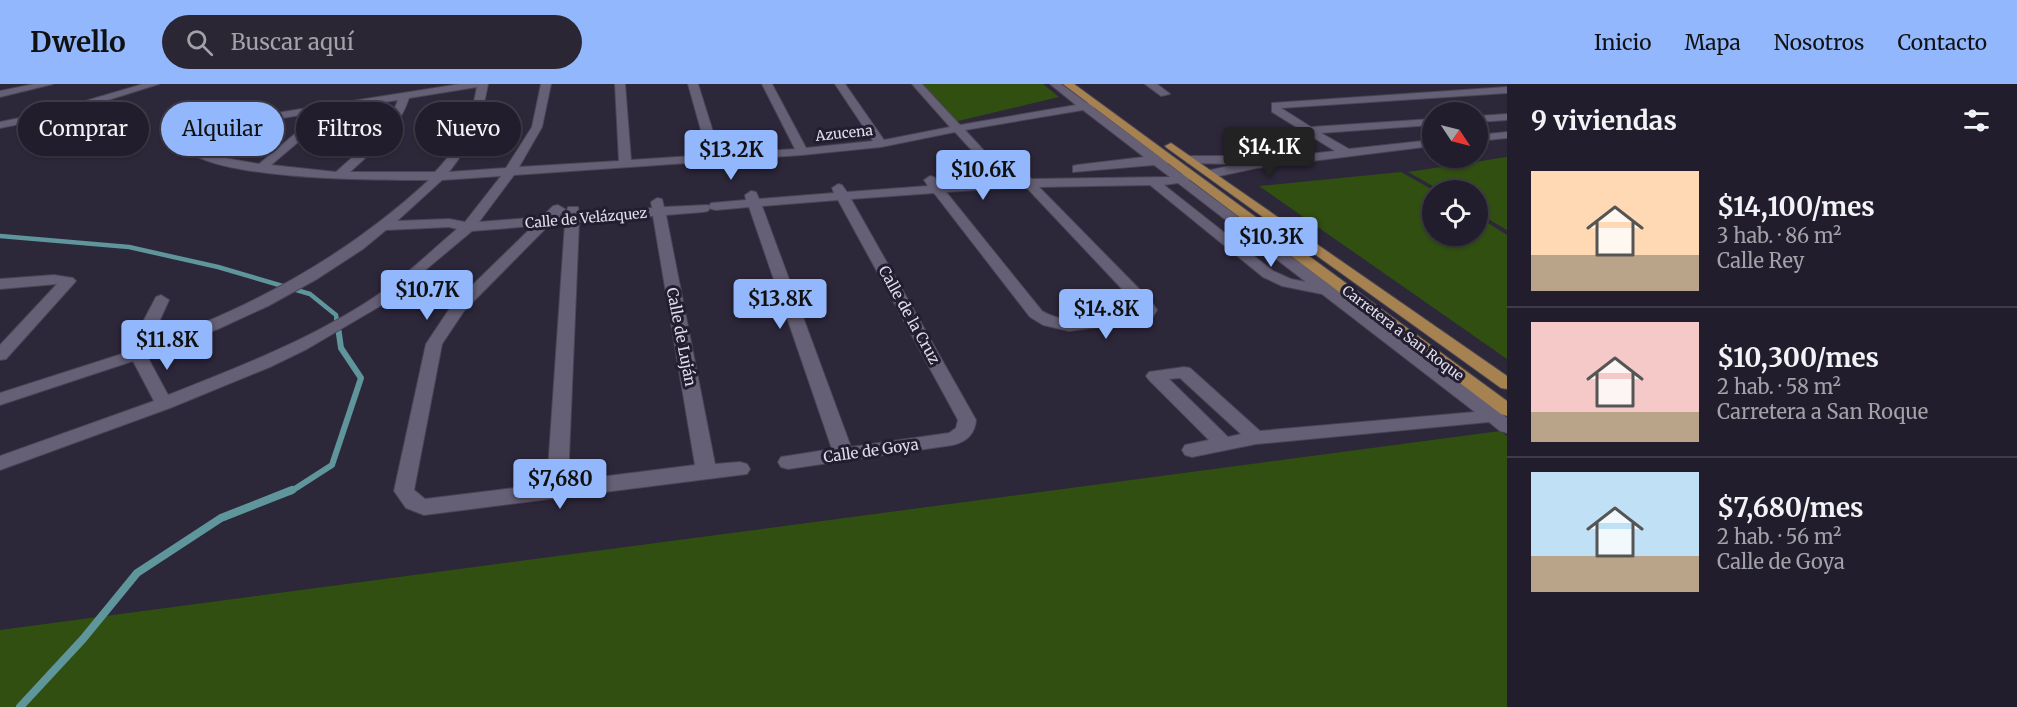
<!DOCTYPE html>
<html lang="es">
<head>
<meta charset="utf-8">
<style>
  :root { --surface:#221d2c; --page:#2a2634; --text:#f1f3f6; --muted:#a2a2a9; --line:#3f3b48; --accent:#92b7fd }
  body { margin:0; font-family:Merriweather,serif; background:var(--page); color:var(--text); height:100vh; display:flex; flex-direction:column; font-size:22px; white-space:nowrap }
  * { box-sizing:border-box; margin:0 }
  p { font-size:20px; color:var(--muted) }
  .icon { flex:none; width:33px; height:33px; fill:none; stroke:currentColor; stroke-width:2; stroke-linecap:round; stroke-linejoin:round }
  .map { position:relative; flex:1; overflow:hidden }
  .side { display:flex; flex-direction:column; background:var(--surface); width:510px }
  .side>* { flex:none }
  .top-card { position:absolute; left:18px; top:18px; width:570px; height:54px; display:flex; gap:12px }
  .needle { width:39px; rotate:125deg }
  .fabs { position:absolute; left:1422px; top:18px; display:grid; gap:12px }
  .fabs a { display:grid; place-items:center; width:66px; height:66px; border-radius:50%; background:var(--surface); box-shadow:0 2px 4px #0004,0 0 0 2px var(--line); font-size:30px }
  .price { position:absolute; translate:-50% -51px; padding:0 14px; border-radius:6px; background:var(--accent); color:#111; font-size:20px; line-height:39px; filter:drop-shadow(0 2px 3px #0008) }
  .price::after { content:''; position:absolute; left:50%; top:36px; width:18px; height:14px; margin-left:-9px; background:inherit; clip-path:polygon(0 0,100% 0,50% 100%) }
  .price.current { background:#222; color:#fff }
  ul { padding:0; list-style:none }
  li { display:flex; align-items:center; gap:18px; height:150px; padding:0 24px }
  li+li { border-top:2px solid var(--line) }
  li span { display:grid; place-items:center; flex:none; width:168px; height:120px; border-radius:0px; color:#555 }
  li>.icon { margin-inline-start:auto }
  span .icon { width:72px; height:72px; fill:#fffc; stroke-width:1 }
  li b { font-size:26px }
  h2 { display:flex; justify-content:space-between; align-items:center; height:72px; padding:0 24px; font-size:26px }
  .chip { padding:0 21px; border-radius:27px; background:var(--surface); box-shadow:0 2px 4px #0004,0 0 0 2px var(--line); font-size:21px; line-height:54px }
  .chip.current { background:var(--accent); color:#111 }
  header { display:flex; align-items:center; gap:36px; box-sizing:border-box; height:84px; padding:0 30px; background:var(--accent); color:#111 }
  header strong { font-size:28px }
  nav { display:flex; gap:33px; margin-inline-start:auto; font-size:21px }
  .search { width:420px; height:54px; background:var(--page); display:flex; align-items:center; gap:15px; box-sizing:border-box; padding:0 21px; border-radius:33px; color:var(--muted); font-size:22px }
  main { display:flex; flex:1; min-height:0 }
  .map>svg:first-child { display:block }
  .green { fill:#304f11 }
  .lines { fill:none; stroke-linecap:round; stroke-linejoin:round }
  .stream-far2 { stroke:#5e969c; stroke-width:4.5 }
  .stream-far1 { stroke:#5e969c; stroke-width:6 }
  .stream { stroke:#5e969c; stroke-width:8 }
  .minor-casing { stroke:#4a4555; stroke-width:2 }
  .major-casing { stroke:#4a4555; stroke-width:2 }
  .minor { fill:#666076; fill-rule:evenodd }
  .major { fill:#a58250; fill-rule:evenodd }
  .labels { text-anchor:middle; stroke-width:6; stroke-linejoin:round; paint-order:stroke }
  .far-street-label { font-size:14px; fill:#e0ddea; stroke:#231d30 }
  .street-label { font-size:15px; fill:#e0ddea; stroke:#231d30 }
</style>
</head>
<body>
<header>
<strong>Dwello</strong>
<div class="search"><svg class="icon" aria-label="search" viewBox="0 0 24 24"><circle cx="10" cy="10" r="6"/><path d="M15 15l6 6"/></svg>Buscar aquí</div>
<nav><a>Inicio</a><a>Mapa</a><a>Nosotros</a><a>Contacto</a></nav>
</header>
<main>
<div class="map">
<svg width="1507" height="623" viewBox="0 0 1507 623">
  <rect width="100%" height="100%" fill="#2d273a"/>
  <path class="green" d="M919 0H1043L1059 13 954 38Z
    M1507 73V146L1478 129V106H1440L1408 88Z
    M1401 88 1433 106 1432 152H1478V133L1507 151V275L1259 102Z
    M1500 347 1507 352V623H0V546Z"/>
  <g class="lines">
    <path class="stream-far2" d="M0 152 129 163 218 183 310 210 336 231 337 238"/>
    <path class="stream-far1" d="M290 408 332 381 361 294 341 264 337 236"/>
    <path class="stream" d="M20 623 83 555 137 489 221 434 292 406"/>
    <defs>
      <path id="minor" d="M34 0H53L0 13V7Z
        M143 0H159L54 33 0 44V38L48 28Z
        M460 0H488C482 34 471 60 449 88L506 84 532 43 541 0H551L542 43 519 83 619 77 615 0H625L631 76 708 71 688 0H698L720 70 795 65 762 0H772L806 64 873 57 835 0H845L884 56 950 43 912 0H922L960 41 1076 21 1050 0H1061L1087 19H1099V23L1094 24 1161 74 1167 75 1168 80 1182 90H1190L1192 93 1189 96 1500 328 1507 334V349L1500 347 1489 338 1256 360 1192 373 1185 371 1182 366 1185 361 1209 356 1149 296 1146 292 1149 288 1184 283 1190 284 1260 347 1475 328 1322 210 1282 202 1263 193 1150 101 1039 103 1151 217 1157 226 1151 236 1069 247 1043 241 1030 233 934 109 851 115 976 336C975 350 966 358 953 361L788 385 781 383 778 378 781 373 832 365 749 123 716 126 711 125 709 122 711 119 746 116 745 111 751 107 756 108 759 115 834 109 832 104 838 100 842 101 847 108 928 102 924 96 930 92 934 93 941 101 1019 96 1014 90 1020 86 1032 95 1170 93 1154 81 1073 88V82L1077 81 1144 73 1083 26 965 46 988 71 982 75 978 73 955 48 881 63 802 71 514 91 479 138 542 133 553 122 558 121 565 125 559 132 566 131 568 123H578L579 130 652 124 651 118 657 114 662 115 664 123 708 121 710 124 708 127 703 128 666 131 715 380 740 378 747 380 750 385 747 390 424 431 406 424 394 407 426 260 452 221 533 142 472 147 387 218 307 265 270 283 170 324 0 386V372L154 317 133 277 0 321V309L131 267 133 257 156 213 161 211 169 216 149 260C252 224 348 171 429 96 380 96 214 97 183 63 179 59 179 55 178 50L194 42ZM477 3C471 36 459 64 435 88H350C375 65 398 47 409 14ZM398 16C387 47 360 66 336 88L271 81 310 48 326 27ZM313 29 302 44 259 80 214 72 191 59 190 51 197 48ZM501 92 465 138 449 135 397 137 442 96ZM1178 99 1306 198 1291 195 1273 187 1164 101ZM1026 103 1139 223 1141 226 1139 229C1107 233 1071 244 1042 227L946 108ZM838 116 958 336 956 344 949 349 851 363 762 122ZM653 132 695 381 568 397 579 138ZM565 139 547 400 425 415 414 406 442 260 464 227 550 140ZM449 143 457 145C431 167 405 193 376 212 312 255 239 283 168 311L147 272 218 245 268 222 317 195 363 165 386 146ZM1180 294 1241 350 1228 353 1169 295Z
        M1145 0H1157L1170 10 1161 12Z
        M1507 3V9L1281 24 1311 43 1432 35V41L1321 49 1349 65 1432 56V62L1257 84 1210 94 1204 90 1206 87 1257 76 1335 67 1272 28V19Z
        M1507 30V36L1478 38V32Z
        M1507 48V54L1478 57V51Z
        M1191 72H1233L1239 76 1233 80 1187 79V73Z
        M54 191 73 194 76 197 6 275 0 276V261L57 200 0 205V195Z"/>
      <path id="major" d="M1063 0H1074L1507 317V332L1501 330Z
        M1171 59 1507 292V305L1501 304 1167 64 1165 62Z"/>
    </defs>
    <use href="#minor" class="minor-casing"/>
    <use href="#major" class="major-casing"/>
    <use href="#minor" class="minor"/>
    <use href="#major" class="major"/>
  </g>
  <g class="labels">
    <g class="far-street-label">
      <text transform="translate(844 49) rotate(-6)" y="5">Azucena</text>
      <text transform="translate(586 134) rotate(-5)" y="5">Calle de Velázquez</text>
      <text transform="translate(1403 249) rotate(37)" y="5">Carretera a San Roque</text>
    </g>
    <g class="street-label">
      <text transform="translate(909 231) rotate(61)" y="5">Calle de la Cruz</text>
      <text transform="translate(681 253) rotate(79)" y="5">Calle de Luján</text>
      <text transform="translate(871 367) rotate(-8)" y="5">Calle de Goya</text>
    </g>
  </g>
</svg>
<div class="fabs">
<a><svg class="needle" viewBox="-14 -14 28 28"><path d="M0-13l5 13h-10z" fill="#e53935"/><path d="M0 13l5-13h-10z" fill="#a2a2a9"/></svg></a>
<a><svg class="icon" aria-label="locate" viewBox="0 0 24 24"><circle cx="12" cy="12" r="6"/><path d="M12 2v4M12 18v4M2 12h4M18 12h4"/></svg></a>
</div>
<b class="price current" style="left:1269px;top:94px">$14.1K</b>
<b class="price" style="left:731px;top:97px">$13.2K</b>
<b class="price" style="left:983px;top:117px">$10.6K</b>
<b class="price" style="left:1271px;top:184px">$10.3K</b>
<b class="price" style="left:427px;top:237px">$10.7K</b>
<b class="price" style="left:780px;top:246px">$13.8K</b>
<b class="price" style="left:1106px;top:256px">$14.8K</b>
<b class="price" style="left:167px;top:287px">$11.8K</b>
<b class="price" style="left:560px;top:426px">$7,680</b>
<div class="top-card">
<a class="chip">Comprar</a>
<a class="chip current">Alquilar</a>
<a class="chip">Filtros</a>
<a class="chip">Nuevo</a>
</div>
</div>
<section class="side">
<h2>9 viviendas<svg class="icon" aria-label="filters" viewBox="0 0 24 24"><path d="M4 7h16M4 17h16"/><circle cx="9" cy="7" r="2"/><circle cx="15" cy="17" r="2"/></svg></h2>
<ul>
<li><span style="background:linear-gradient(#ffd9b3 70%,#b9a48a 0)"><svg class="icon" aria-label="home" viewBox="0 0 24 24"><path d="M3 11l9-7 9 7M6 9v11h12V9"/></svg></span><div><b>$14,100/mes</b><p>3 hab. · 86 m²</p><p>Calle Rey</p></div></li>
<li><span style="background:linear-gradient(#f6c9c9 75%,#b9a48a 0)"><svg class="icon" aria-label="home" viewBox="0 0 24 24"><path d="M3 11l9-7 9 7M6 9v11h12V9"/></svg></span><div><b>$10,300/mes</b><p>2 hab. · 58 m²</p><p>Carretera a San Roque</p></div></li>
<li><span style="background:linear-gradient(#bfe0f5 70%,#b9a48a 0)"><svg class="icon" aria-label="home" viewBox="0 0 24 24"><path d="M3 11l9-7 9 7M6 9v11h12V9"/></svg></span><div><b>$7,680/mes</b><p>2 hab. · 56 m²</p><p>Calle de Goya</p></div></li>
</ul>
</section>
</main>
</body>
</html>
